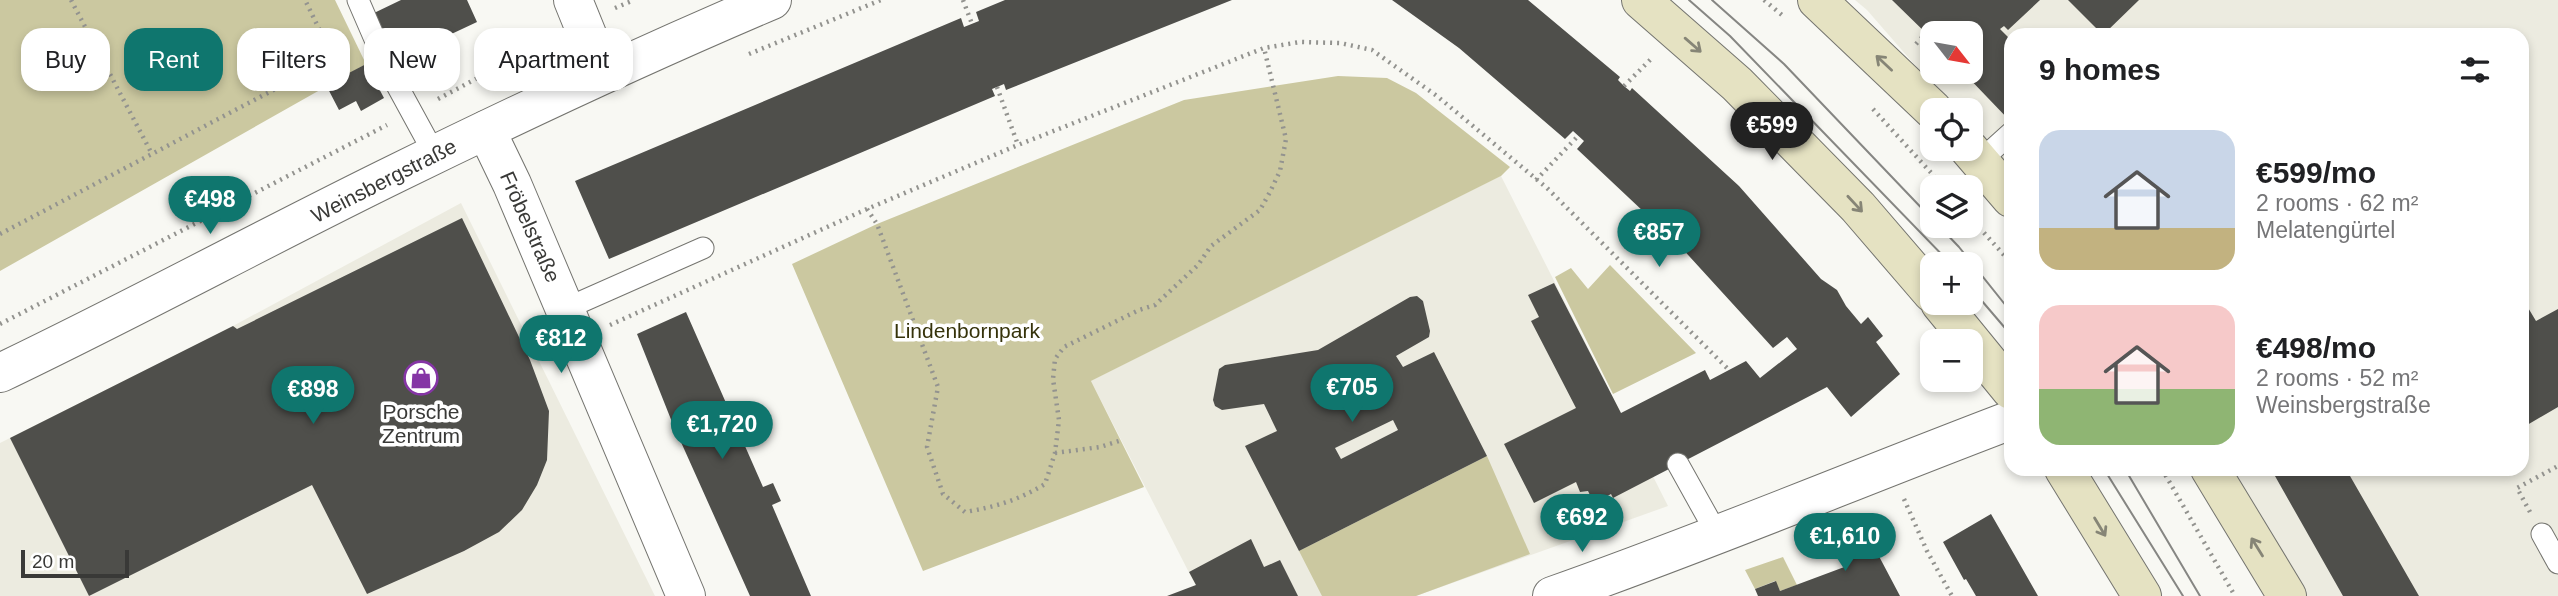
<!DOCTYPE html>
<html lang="en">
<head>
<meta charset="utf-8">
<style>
  :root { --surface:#fff; --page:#f6f6f6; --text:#202124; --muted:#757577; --accent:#0f766e }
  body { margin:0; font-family:Arial,sans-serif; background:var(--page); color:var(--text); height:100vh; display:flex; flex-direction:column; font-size:26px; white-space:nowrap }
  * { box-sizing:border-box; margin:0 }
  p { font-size:23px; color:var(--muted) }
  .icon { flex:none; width:38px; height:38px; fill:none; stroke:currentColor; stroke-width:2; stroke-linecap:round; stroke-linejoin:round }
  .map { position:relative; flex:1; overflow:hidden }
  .details { position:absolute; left:2004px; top:28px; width:525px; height:448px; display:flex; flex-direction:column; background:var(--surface); border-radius:21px; box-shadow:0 4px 10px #0003 }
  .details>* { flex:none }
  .hud { position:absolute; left:21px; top:28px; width:665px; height:63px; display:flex; gap:14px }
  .needle { width:46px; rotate:121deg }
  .fabs { position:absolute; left:1920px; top:21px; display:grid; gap:14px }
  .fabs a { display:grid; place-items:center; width:63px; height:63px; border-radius:14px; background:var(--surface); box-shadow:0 4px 10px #0003; font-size:35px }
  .scale { position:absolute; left:21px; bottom:18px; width:108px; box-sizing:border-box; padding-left:7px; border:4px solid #393937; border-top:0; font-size:19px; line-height:24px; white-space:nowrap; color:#393937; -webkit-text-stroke:5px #fff; paint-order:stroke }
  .price { position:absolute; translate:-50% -60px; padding:0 16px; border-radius:24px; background:var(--accent); color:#fff; font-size:23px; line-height:46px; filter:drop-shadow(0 2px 4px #0008) }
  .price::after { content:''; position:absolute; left:50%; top:42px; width:21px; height:16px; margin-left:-10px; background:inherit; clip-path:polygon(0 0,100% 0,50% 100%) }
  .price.active { background:#222; color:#fff }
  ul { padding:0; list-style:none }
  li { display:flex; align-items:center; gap:21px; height:175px; padding:0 35px }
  li span { display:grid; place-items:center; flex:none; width:196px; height:140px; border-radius:21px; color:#555 }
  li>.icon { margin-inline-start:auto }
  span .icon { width:84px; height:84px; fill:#fffc; stroke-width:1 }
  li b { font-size:30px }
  h2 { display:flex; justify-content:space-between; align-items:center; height:84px; padding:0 35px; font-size:30px }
  .chip { padding:0 24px; border-radius:21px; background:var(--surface); box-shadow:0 4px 10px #0003; font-size:24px; line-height:63px }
  .chip.active { background:var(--accent); color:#fff }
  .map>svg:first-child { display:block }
  .built { fill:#ecebe0; fill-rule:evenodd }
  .green { fill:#cbc8a0 }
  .building { fill:#4f4f4b; fill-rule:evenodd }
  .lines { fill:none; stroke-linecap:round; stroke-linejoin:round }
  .service-casing { stroke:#74746f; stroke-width:23 }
  .minor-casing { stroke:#74746f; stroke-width:40 }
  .tertiary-casing { stroke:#74746f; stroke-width:40 }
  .secondary-casing { stroke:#74746f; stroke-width:40 }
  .path { stroke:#93938f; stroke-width:4.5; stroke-dasharray:2 5; stroke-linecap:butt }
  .service { stroke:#fff; stroke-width:21 }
  .minor { stroke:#fff; stroke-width:38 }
  .tertiary { stroke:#fff; stroke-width:38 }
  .secondary { stroke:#e5e2c2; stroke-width:38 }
  .tram { stroke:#868683; stroke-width:2 }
  .oneway { stroke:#868576 }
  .labels { text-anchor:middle; stroke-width:7; stroke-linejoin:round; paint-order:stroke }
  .street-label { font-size:21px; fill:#393937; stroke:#fff }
  .park-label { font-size:21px; fill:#36330b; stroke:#fff }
  .poi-label { font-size:21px; fill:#393937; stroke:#fff }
</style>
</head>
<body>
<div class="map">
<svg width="2558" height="596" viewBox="0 0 2558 596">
  <rect width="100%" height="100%" fill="#f8f8f3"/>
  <path class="built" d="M1855 0H2558V596H2305L2231 469H2522V35H2011V176L1971 130 1970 110H1954L1867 10ZM1932 33H1970V72H1932Z
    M1501 176 1668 506 1416 596H1201L1091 381Z
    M461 203 655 596H0V443L233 326Z"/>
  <path class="green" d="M0 0H335L366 64 0 271Z
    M1338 76 1387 78 1416 93 1510 167 1501 176 1091 381 1144 487 923 571 792 264 877 224 1184 100Z
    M1610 265 1696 353 1613 394 1555 277 1571 268 1588 289Z
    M1487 456 1530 554 1416 596H1322L1299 551Z
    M1783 557 1797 585 1780 591 1775 581 1755 589 1745 570Z"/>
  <path class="building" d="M401 0H467L477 22 396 60 374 13Z
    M1005 0H1232L1006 90 1004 84 997 87 992 89 995 96 609 259 575 181 961 18 964 27 979 21 976 12Z
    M1392 0H1528L1620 77 1618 80 1624 86 1630 91 1632 88 1739 186 1821 279 1837 290 1846 306 1861 324 1868 317 1883 336 1876 342 1900 374 1851 417 1827 387 1613 498 1611 494 1594 503 1588 491 1580 492 1576 482 1534 503 1504 444 1576 408 1531 321 1539 317 1528 295 1554 283 1621 413 1705 370 1710 380 1746 361 1760 378 1797 349 1787 337 1773 348 1679 245 1577 149 1584 141 1573 131 1565 139 1459 48Z
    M1892 0H2040L2008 30 2004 26 2000 29 2011 40V122L1963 72H1970V33H1932V39Z
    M2068 0H2139L2103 35Z
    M366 64 384 98 361 111 356 101 339 110 326 85Z
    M462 218 530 360 549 411 547 460 537 485 522 510 499 532 464 551 367 594 312 485 89 596 10 438 233 326 237 329Z
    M1417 296 1423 301 1430 331 1429 337 1396 356 1403 367 1434 352 1487 456 1299 551 1245 446 1277 431 1264 404 1222 410 1215 406 1213 400 1219 369 1225 365 1318 350 1410 297ZM1393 420 1398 430 1341 459 1335 448Z
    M2524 301 2536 321 2558 309V407L2522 428V303Z
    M686 312 763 487 773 483 781 501 772 505 811 596H750L672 422 637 334Z
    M2271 469H2346L2419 596H2343Z
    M1991 514 2014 554 2038 596H1976L1966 579 1964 580 1943 542Z
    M1863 526 1900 596H1758L1755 589 1776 581 1780 591 1847 566 1832 538Z
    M1251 539 1264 567 1280 560 1298 596H1167L1196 585 1189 572Z"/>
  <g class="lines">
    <defs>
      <path id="service" d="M358 0 387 67 435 155
        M1980 161 2011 133
        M565 309 703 248
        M1678 464 1717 534
        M2542 534 2558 563"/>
      <path id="minor" d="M573 0 603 74
        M486 130 512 184 686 596
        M1552 596C1706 542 1858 478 2011 420"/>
      <path id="tertiary" d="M0 373C134 309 264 238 397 173 521 112 645 54 772 0"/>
      <path id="secondary" d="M1641 0 1737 84 1858 207 1932 293
        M1817 0 1933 110
        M1969 149 2011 198
        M1940 303 2011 390
        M2064 469 2142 596
        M2210 469 2287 596"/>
    </defs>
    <use href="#service" class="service-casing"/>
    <use href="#minor" class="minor-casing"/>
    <use href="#tertiary" class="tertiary-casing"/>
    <use href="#secondary" class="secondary-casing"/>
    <path class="path" d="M71 0 152 154
      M963 0 972 24
      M1764 0 1782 15
      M615 8 634 0
      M1916 44 1926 33
      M749 54 881 0
      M1624 86 1651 59
      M997 87 1018 145
      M438 99 551 39
      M1873 109 1944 187
      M1536 180 1578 136
      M867 209 877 224 938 387 927 447 943 494 965 512C995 507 1019 500 1045 484L1055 453 1059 420 1053 379 1055 359 1064 347 1139 310 1155 305 1198 265 1211 246 1260 210 1270 192 1280 171 1286 139 1264 48
      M1970 217 2011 263
      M0 234 315 68 327 45 305 0
      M0 324 387 125
      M610 325 867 209 1018 145 1264 48 1300 42 1340 43 1372 50 1437 96 1547 188 1729 370
      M1055 453 1100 447 1122 440
      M2162 469 2235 596
      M1904 499 1927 551 1952 596
      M2530 512 2517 488 2558 466"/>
    <use href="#service" class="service"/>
    <use href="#minor" class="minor"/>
    <use href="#tertiary" class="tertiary"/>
    <use href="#secondary" class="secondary"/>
    <path class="tram" d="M1689 0 1730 36 1951 264
      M1712 0 1784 64 1932 219
      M1939 226 1959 247 2011 312
      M1970 287 2011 335
      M2104 469 2183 596
      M2125 469 2200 596"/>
  </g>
  <defs><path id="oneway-shaft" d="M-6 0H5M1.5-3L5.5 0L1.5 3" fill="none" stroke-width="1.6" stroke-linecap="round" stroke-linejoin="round" transform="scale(1.75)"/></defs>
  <g class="oneway">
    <use href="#oneway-shaft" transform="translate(1693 45) rotate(41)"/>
    <use href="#oneway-shaft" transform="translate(1884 63) rotate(-137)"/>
    <use href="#oneway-shaft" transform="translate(1855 204) rotate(47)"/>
    <use href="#oneway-shaft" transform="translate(2100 527) rotate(59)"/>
    <use href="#oneway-shaft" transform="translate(2257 547) rotate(-122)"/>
  </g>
  <defs>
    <symbol id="shop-ring" viewBox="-11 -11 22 22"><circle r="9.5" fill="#fff" stroke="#8535a5" stroke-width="1.5"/><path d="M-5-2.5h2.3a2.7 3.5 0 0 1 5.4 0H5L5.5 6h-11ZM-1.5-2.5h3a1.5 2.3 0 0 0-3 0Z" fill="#8535a5"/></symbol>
  </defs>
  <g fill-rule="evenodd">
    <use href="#shop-ring" x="402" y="359" width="38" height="38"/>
  </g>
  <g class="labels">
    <g class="street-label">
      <text transform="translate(384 181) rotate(-27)" y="7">Weinsbergstraße</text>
      <text transform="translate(530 227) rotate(66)" y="7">Fröbelstraße</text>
    </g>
    <g class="park-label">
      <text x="967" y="338">Lindenbornpark</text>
    </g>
    <g class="poi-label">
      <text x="421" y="419">Porsche<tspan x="421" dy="24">Zentrum</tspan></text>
    </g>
  </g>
</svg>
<div class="fabs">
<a><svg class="needle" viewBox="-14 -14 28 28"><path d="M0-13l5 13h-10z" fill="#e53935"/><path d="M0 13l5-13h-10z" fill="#757577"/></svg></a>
<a><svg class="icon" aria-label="locate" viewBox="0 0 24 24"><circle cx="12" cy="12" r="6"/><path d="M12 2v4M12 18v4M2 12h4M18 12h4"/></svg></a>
<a><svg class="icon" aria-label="layers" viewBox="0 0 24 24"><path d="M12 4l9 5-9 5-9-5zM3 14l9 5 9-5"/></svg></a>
<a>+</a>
<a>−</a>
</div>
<div class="scale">20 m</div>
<b class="price active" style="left:1772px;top:162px">€599</b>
<b class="price" style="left:210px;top:236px">€498</b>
<b class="price" style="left:1659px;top:269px">€857</b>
<b class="price" style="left:561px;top:375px">€812</b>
<b class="price" style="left:1352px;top:424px">€705</b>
<b class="price" style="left:313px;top:426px">€898</b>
<b class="price" style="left:722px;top:461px">€1,720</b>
<b class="price" style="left:1582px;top:554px">€692</b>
<b class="price" style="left:1845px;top:573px">€1,610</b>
<div class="hud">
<a class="chip">Buy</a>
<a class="chip active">Rent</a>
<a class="chip">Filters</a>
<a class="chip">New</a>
<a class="chip">Apartment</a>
</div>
<section class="details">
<h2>9 homes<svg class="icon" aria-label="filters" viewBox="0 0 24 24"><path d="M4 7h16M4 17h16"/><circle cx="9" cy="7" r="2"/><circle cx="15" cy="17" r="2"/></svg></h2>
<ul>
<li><span style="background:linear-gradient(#c9d6e8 70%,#c2b280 0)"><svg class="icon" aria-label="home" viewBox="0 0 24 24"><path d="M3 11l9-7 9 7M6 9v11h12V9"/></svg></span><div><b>€599/mo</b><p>2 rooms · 62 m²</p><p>Melatengürtel</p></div></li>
<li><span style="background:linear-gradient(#f6c9c9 60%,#8fb573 0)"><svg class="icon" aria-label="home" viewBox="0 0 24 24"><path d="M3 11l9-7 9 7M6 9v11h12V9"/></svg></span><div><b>€498/mo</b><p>2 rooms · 52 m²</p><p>Weinsbergstraße</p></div></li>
</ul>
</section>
</div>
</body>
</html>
